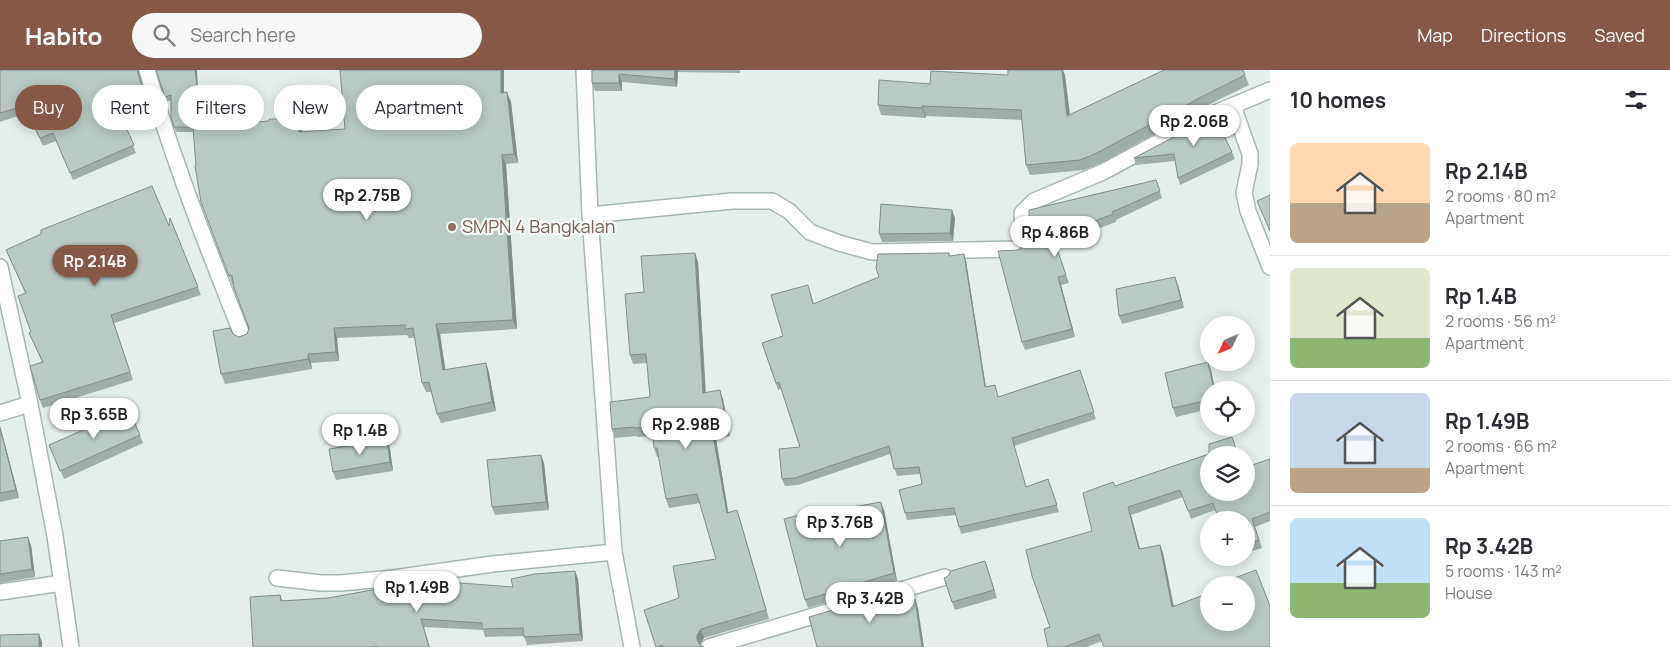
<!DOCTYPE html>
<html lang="en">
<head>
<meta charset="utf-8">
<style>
  :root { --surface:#fff; --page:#f7f7f7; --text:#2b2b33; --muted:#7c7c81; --line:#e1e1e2; --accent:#855946 }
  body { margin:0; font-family:Manrope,sans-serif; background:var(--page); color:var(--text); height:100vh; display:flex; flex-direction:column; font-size:19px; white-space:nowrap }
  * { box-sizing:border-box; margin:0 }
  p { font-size:16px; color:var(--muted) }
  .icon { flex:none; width:28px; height:28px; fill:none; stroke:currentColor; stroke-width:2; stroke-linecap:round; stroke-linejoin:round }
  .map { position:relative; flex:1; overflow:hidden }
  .panel { display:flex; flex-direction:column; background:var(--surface); width:400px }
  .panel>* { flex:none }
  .hud { position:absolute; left:15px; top:15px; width:475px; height:45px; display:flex; gap:10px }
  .needle { width:32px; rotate:226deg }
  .fabs { position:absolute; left:1200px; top:246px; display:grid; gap:10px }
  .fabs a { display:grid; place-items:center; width:55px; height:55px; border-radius:50%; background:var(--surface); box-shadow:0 2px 12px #0003; font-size:25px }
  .price { position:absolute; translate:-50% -42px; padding:0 11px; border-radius:18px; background:#fff; color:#222; font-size:16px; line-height:32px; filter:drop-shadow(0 1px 2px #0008) }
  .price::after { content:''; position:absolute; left:50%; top:30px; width:15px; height:11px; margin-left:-8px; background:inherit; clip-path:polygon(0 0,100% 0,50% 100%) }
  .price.on { background:var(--accent); color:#fff }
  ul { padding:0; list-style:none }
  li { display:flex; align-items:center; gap:15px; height:125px; padding:0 20px }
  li+li { border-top:1px solid var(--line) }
  li span { display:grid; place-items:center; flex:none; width:140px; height:100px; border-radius:8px; color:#555 }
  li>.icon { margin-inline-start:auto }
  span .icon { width:60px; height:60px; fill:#fffc; stroke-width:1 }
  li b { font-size:21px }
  h2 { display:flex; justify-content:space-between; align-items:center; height:60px; padding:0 20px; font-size:21px }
  .chip { padding:0 18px; border-radius:22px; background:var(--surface); box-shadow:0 2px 12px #0003; font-size:18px; line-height:45px }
  .chip.on { background:var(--accent); color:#fff }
  header { display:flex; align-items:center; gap:30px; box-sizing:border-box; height:70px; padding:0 25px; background:var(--accent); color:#fff }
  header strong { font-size:24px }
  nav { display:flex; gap:28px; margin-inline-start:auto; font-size:18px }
  .search { width:350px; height:45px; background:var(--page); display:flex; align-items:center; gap:12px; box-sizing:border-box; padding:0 18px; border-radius:28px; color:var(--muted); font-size:19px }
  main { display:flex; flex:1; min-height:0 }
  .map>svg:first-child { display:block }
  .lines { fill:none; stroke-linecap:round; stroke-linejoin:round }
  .minor-casing { stroke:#a7b7b3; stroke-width:18 }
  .minor { stroke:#fff; stroke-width:15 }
  .wall { fill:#a0ada9 }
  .shaded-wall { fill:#828d89 }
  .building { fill:#bac9c4; stroke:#828d89 }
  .education-dot { fill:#8d6e63; stroke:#f6faf9; stroke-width:2 }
  .labels { text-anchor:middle; stroke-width:4.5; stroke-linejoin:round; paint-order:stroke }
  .education-label { font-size:18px; fill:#785e54; stroke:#f6faf9; text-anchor:start }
</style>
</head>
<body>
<header>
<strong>Habito</strong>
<div class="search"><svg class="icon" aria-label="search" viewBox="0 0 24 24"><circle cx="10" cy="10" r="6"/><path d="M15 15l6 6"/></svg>Search here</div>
<nav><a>Map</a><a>Directions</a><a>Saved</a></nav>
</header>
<main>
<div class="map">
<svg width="1270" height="577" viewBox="0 0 1270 577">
  <rect width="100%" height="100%" fill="#e5eeeb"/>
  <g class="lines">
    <defs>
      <path id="minor" d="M147 0C173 91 208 179 243 267
        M584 0 590 145 614 482 632 577
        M1233 36 1250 84V94L1244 123 1248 141 1270 197
        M590 145 732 131H772L789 141 810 162 839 173 872 182 1017 179 1021 177 1023 170 1022 143 1034 131 1103 102 1201 49 1270 20
        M0 197 30 334 55 466 71 577
        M0 343 30 334
        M277 508 321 513H341L393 508 493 494 614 482
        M0 522 62 513
        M709 577 945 507"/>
    </defs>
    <use href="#minor" class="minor-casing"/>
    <use href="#minor" class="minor"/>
  </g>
  <path class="wall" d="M0 0H138L149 38 122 48 136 83 73 110 56 71 43 76 27 43 0 52Z
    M156 0 198 19V57L302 59V62L345 59 504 22 511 32 518 93 506 94 517 259 440 264 445 300 486 293 489 303 496 341 441 353 437 344 431 322H426L422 313 415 268H409L407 265 337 268 339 291 311 293 312 299 225 314 221 304 233 264 239 267 247 264 249 258 234 215 233 216 201 132 193 62H176L171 47V30L166 32Z
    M592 0H740V3L678 2 677 17 622 12V21H595L592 13Z
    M1008 5H1065L1070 45 1245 5 1249 15 1208 35 1099 94 1084 100 1030 105 1026 95 1022 50 926 46V48L881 45 878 35 930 14Z
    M1214 46 1232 82 1235 89 1180 115 1178 108 1175 91 1136 95 1134 88Z
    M1156 110 1162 128 1116 150V152L1055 175 1069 213 1061 215 1075 267 1025 280 1022 272 1018 180 1030 171Z
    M170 148 201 225 114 253 133 310 43 338 40 330 42 292 29 263 31 262 25 223 6 180 169 156Z
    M955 148 953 171 882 172 879 164Z
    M949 183 950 186 964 184 966 191 986 317 995 315 998 327 1080 300 1096 349 1014 376 1026 417 1048 409 1059 442 961 464 956 445 907 450 905 443 922 414 920 404 897 406 890 384 798 415 785 416 782 409 800 377 781 319 778 320 762 273 783 266 808 215 814 234Z
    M698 192 706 323 723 329 730 366 716 369 728 443 737 440 769 549 704 568 700 575 704 577H656L679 528 716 489 700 433 669 438 666 429 659 387H657L654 378 653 366 637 367V366L615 368 612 359 650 327 647 293 633 294 630 285 644 222Z
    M1178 215 1184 238 1122 254 1119 246Z
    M1208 292 1211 300 1215 320H1209V339L1176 347 1173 338Z
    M0 356 19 428 0 432Z
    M140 365 143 373 64 409 49 375Z
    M1235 375 1209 422 1270 389V451L1255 457 1262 478 1246 483V450L1215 440 1191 449 1183 427 1131 445 1140 479 1160 475 1163 483 1174 536H1270L1102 571 1087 577H1048L1050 557 1092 461 1115 416Z
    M390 379 393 401 336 410 333 402Z
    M544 393 549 440 495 445 492 437Z
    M884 440 897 511 808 538 805 530 814 444Z
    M0 471 31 475 35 507 0 513Z
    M988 499 997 528 955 540 952 532Z
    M434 506 436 512 513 517 578 509 583 571 527 575 524 566 485 567 483 560 424 557 430 577H253L280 525 283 531 328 528 405 514Z"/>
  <path class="shaded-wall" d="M137 0H138L149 38 146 30Z
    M195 0H197L198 19V62L197 58Z
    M501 0H504V32L501 23Z
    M675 0H678V2L677 17 674 9Z
    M1062 0H1063L1065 5 1071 56 1067 46Z
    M619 4 622 12V21L619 13Z
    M507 22 511 32 518 93 514 84Z
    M922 36 926 46V48L922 38Z
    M299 49 302 59V71L299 62Z
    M502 85 506 94 517 259 513 250Z
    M952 140 955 148 953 171 950 163Z
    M695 183 698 192 706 332 703 323Z
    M964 184 966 191 987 325 985 317Z
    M1058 207 1061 215 1075 267 1072 259Z
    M1175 207 1178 215 1184 238 1181 230Z
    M436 254 440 264 447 310 443 300Z
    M334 258 337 268 339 291 336 282Z
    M308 284 311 293 312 299 308 289Z
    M1208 292 1211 300 1215 320H1214Z
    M486 293 489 303 496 341 492 332Z
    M720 320 723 329 730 366 727 357Z
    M0 356 1 359 19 428 16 420Z
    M712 360 716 369 730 452 727 443Z
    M387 370 390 379 393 401 390 392Z
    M541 385 544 393 549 440 546 432Z
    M881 432 884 440 897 511 894 503Z
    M1128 437 1131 445 1142 487 1139 479Z
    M737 440 740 449 769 549 766 540Z
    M28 467 31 475 35 507 32 499Z
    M1160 475 1163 483 1175 545 1172 537Z
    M575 501 578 509 583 571 580 564Z
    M915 529 918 538 924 577H922Z
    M701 559 704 568 700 574V577L697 570V565Z
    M39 564 42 572V577H39Z"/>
  <path class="building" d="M0 0H137L146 30 118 40 134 75 70 103 53 63 40 68 24 36 0 43Z
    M156 0H195L197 15V57H174L171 47V25L165 27Z
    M340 0H501V23L507 22 514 84 502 85 513 250 436 254 443 300 486 293 492 332 437 344 429 312 422 313 413 258 405 259V255L334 258 336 282 308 284V289L221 304 213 261 230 258 233 264 239 267 247 264 249 258 234 218 232 205 229 206 201 132 195 96H196L193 57 269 51V49H299V62L345 59Z
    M592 0H675L674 9 619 4V13H592Z
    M1008 0H1062L1067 46 1164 0H1243L1245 5 1205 25 1095 84 1080 90 1026 95 1021 40 922 36V38L878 35 879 10 930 14 931 1 1008 5Z
    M1214 46 1232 82 1178 108 1174 84 1134 88Z
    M1156 110 1160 121 1112 142 1113 144 1053 167 1066 205 1058 207 1072 259 1022 272 998 181 1018 180 1030 171 1029 140Z
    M152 116 169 156 170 148 198 217 111 245 130 302 40 330 30 296 43 292 29 263 31 262 18 226 26 223 6 180 41 164V160Z
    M1270 125V161L1257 131Z
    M881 134 952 140 950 163 879 164Z
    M695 183 703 323 720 320 727 357 712 360 727 443 737 440 766 540 701 559 697 565V570L700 575 704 577H663V575L656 577 644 540 679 528 673 496 716 489 697 424 666 429 657 378H654L652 357 634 358V357L612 359 610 332 650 327 646 284 630 285 625 224 644 222 641 186Z
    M949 183V186L964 184 985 317 995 315 998 327 1080 300 1094 342 1012 368 1026 417 1048 409 1057 435 959 457 954 438 905 443 899 420 922 414 919 397 894 399 889 376 795 408 782 409 779 379 800 377 779 312 776 313 762 273 783 266 771 225 808 215 813 234 879 207 876 198 878 184Z
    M1175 207 1181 230 1119 246 1116 219Z
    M1208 292 1214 320H1209V330L1173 338 1165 303Z
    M129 340 140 365 60 401 49 375Z
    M0 358 16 420 0 423Z
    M1232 367 1238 385H1209V422H1246V397L1270 389V442L1252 449 1259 470 1246 474V450H1219L1213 433 1188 441 1180 420 1128 437 1139 479 1160 475 1172 537 1209 523V552H1246V515H1222L1221 513 1256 500 1270 536V577H1104L1099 564 1064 577H1048L1044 559 1050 557 1032 506 1026 480 1092 461 1083 423 1113 412 1115 416 1209 384V374Z
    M387 370 390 392 333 402 329 379Z
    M541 385 546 432 492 437 487 390Z
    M881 432 894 503 805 530 784 449 814 441V444Z
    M28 467 32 499 0 504V471Z
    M985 491 994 520 952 532 944 508 948 506 951 501Z
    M575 501 580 564 524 567 523 558 482 559V553L421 549 429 577H378V576L373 577H253L250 527 280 525 281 531 328 528 405 514V508L416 506H434V511L513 517 511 509 535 504Z
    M898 521 900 531 915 529 922 577H817L809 547Z
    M39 564V577H0V565Z"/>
  <circle class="education-dot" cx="452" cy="157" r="5"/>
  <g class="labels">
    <g class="education-label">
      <text x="462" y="163">SMPN 4 Bangkalan</text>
    </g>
  </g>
</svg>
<div class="fabs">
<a><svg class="needle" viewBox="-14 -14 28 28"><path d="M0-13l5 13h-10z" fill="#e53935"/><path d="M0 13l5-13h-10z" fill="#7c7c81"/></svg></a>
<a><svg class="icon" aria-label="locate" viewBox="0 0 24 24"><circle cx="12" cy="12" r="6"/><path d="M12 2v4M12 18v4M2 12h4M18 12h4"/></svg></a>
<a><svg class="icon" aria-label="layers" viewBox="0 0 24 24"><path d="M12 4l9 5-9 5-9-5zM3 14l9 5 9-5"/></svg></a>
<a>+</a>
<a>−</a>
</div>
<b class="price" style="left:1194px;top:77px">Rp 2.06B</b>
<b class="price" style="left:367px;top:151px">Rp 2.75B</b>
<b class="price" style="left:1055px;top:188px">Rp 4.86B</b>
<b class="price on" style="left:95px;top:217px">Rp 2.14B</b>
<b class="price" style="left:94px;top:370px">Rp 3.65B</b>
<b class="price" style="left:686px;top:380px">Rp 2.98B</b>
<b class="price" style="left:360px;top:386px">Rp 1.4B</b>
<b class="price" style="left:840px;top:478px">Rp 3.76B</b>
<b class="price" style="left:417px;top:543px">Rp 1.49B</b>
<b class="price" style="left:870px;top:554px">Rp 3.42B</b>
<div class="hud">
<a class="chip on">Buy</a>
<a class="chip">Rent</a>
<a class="chip">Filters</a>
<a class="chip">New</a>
<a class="chip">Apartment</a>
</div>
</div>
<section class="panel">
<h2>10 homes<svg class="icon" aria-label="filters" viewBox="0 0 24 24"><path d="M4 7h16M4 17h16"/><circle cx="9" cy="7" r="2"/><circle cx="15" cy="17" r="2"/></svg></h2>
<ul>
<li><span style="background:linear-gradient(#ffd9b3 60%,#b9a48a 0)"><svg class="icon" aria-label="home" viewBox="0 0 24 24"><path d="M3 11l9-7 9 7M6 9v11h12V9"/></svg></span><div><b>Rp 2.14B</b><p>2 rooms · 80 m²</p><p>Apartment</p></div></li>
<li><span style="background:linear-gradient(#dfe7d0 70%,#8fb573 0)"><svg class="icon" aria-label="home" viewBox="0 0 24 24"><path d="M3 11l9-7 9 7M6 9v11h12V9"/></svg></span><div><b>Rp 1.4B</b><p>2 rooms · 56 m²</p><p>Apartment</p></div></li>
<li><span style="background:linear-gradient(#c9d6e8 75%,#b9a48a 0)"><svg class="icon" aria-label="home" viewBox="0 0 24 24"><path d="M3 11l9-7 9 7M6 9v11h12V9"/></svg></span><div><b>Rp 1.49B</b><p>2 rooms · 66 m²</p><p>Apartment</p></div></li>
<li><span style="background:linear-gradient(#bfe0f5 65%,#8fb573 0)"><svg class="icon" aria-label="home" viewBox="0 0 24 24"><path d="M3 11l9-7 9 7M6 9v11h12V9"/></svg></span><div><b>Rp 3.42B</b><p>5 rooms · 143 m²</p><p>House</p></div></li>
</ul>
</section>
</main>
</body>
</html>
